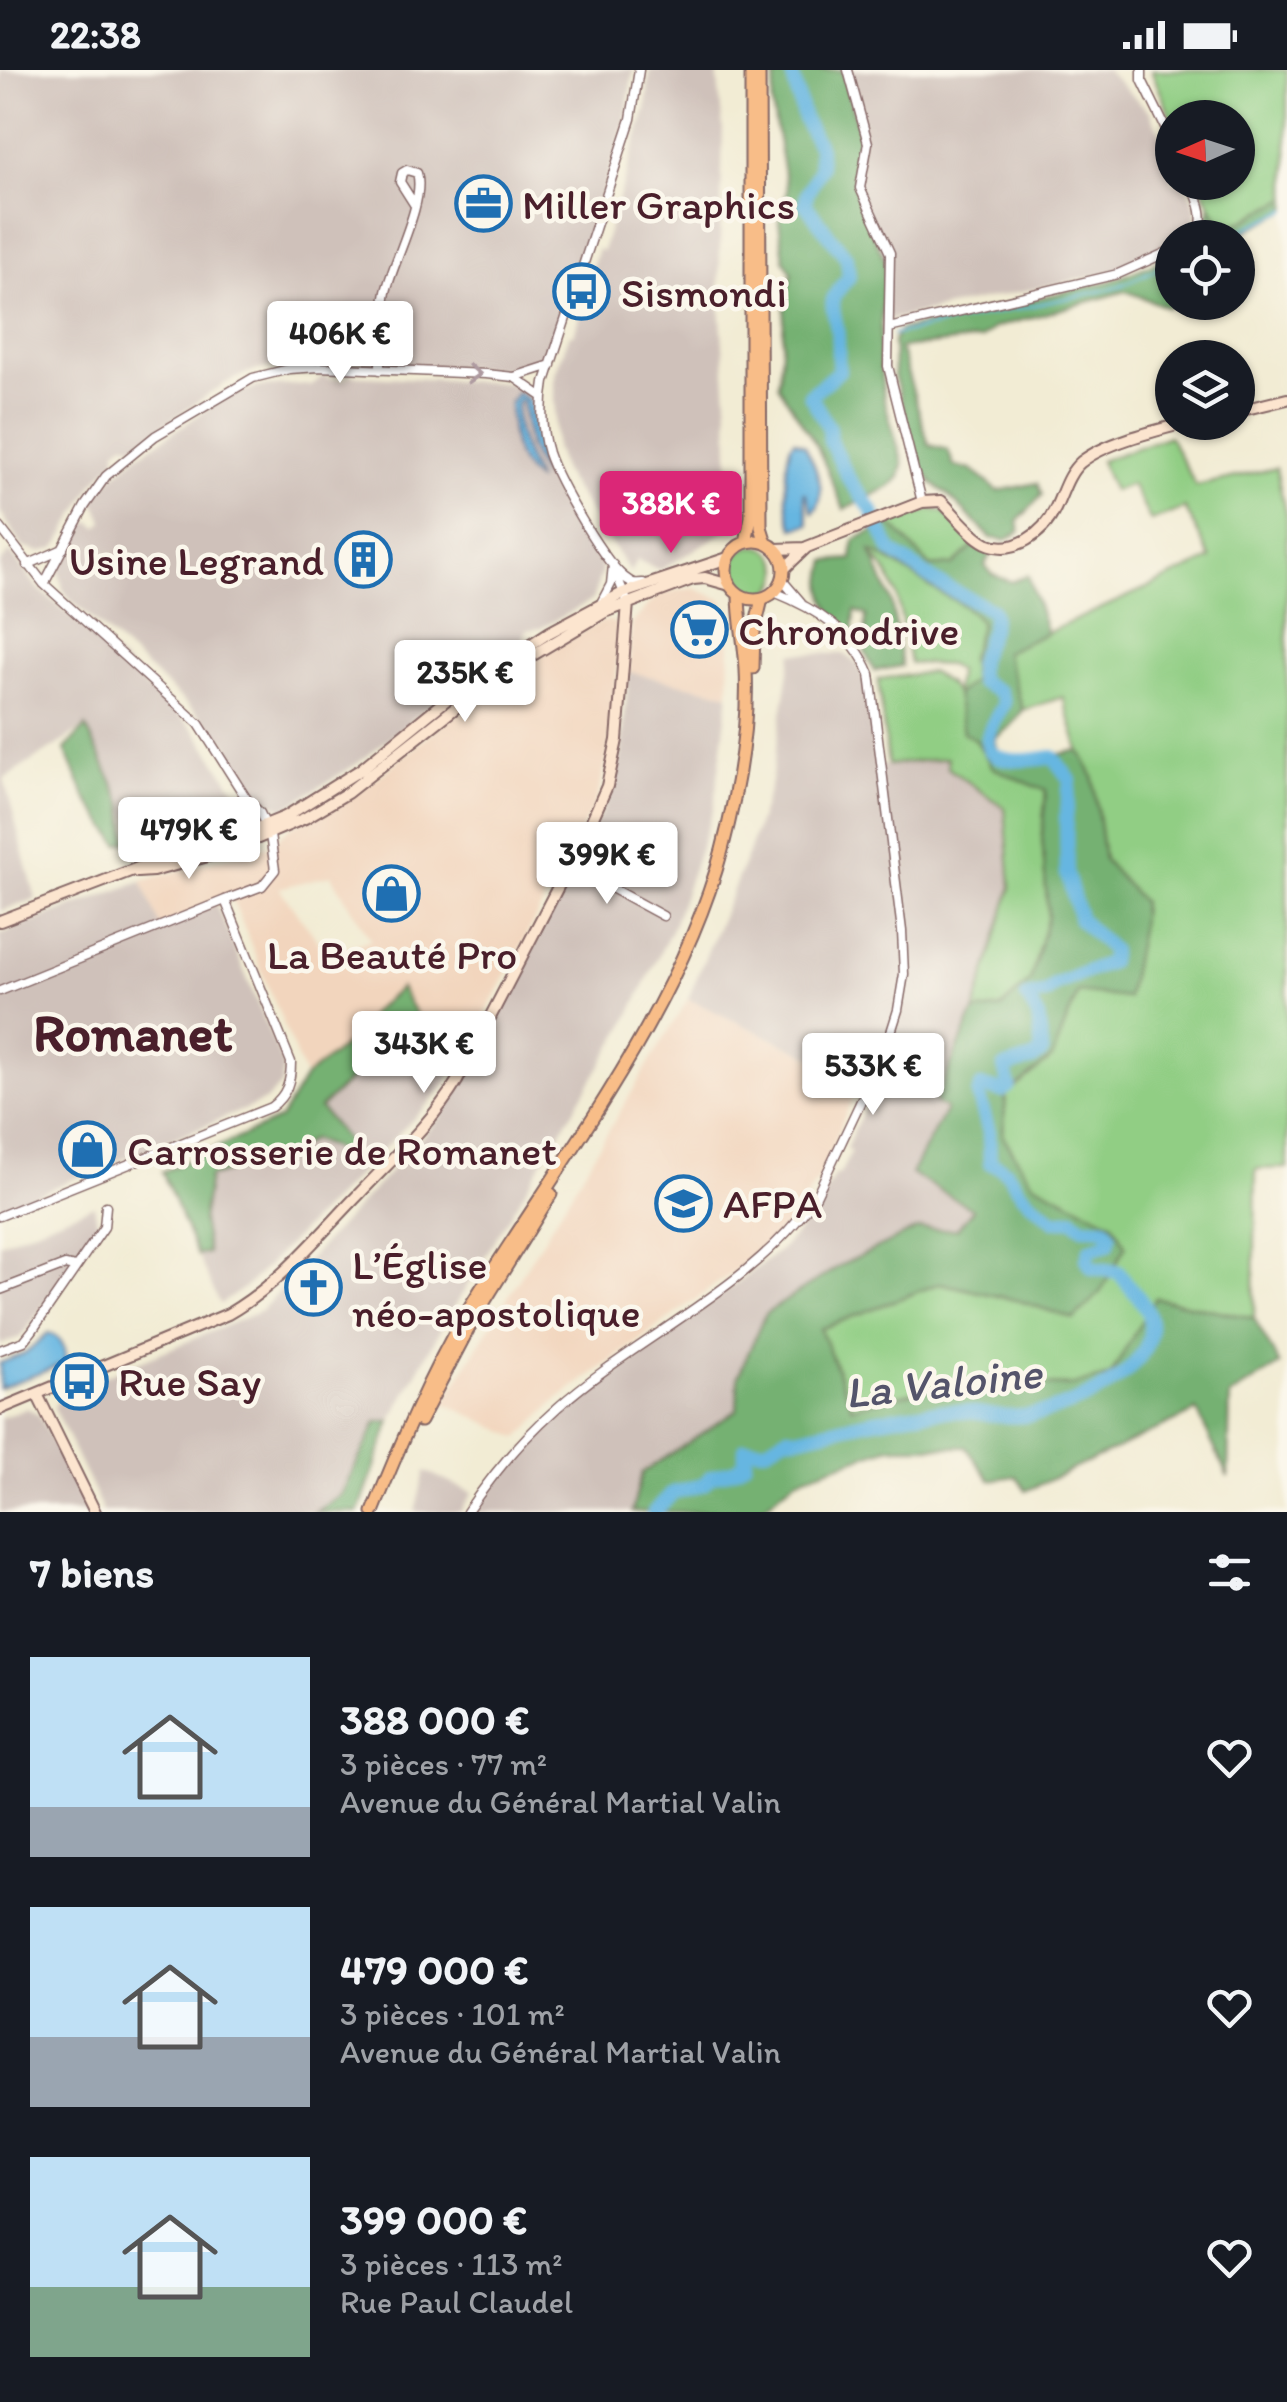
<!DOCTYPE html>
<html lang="fr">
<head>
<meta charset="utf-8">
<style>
  :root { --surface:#171b24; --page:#20242c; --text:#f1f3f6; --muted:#9ea1a6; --accent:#db2777 }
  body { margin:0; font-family:Itim,sans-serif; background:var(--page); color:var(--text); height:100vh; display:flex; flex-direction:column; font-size:38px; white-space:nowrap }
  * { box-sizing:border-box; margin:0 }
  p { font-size:32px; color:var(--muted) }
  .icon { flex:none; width:55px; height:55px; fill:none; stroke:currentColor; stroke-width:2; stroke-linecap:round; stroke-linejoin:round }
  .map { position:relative; height:1442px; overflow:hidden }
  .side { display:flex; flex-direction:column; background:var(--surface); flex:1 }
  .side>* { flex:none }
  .needle { width:65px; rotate:267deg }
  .controls { position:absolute; left:1155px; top:30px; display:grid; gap:20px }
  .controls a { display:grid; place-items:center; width:100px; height:100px; border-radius:50%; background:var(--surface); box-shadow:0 2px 8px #0004; font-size:50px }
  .price { position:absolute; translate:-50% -85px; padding:0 22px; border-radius:10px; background:#fff; color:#222; font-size:32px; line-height:65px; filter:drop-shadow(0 2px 5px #0008) }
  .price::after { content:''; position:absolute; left:50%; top:60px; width:30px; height:22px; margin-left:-15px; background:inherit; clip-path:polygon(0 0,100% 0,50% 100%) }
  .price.active { background:var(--accent); color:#fff }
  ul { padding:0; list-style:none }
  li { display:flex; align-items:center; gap:30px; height:250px; padding:0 30px }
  li span { display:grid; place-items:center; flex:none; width:280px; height:200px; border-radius:0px; color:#555 }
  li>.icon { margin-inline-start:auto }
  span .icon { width:120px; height:120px; fill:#fffc; stroke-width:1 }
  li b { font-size:42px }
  h2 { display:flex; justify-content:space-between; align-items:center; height:120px; padding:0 30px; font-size:42px }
  .status { display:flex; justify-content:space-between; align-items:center; height:70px; padding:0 50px; background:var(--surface); direction:ltr }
  .status svg { height:28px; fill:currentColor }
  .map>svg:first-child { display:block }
  .built { fill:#f2d5bd; fill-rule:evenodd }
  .industrial { fill:#cfc1ba }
  .green { fill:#91ce84; stroke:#6e7658; stroke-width:2.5 }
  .forest { fill:#74b172; stroke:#5f684e; stroke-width:2.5 }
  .water { fill:#66b6e1; stroke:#586a86; stroke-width:2.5 }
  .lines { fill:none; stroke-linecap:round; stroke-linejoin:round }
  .stream { stroke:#66b6e1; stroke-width:2.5 }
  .river { stroke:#66b6e1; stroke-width:14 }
  .street-casing { stroke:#856766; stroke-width:11 }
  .secondary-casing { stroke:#856766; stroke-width:14 }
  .primary-casing { stroke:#856766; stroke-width:15 }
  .street { stroke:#fff; stroke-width:8 }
  .secondary { stroke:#fce5cf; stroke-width:10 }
  .primary { stroke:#f8bd88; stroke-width:11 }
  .oneway { stroke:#ae9aa0 }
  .labels { text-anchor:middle; stroke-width:9; stroke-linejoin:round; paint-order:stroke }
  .poi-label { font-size:42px; fill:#4a1f2b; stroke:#fbf7ec; text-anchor:start }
  .water-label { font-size:45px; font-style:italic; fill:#54546b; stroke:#fbf7ec }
  .district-label { font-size:52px; font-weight:bold; fill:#4a1f2b; stroke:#fbf7ec }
</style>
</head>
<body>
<div class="status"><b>22:38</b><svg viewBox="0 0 49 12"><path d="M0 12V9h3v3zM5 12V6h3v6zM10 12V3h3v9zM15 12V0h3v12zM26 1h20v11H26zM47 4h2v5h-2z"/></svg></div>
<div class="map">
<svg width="1287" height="1442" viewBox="0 0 1287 1442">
  <rect width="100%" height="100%" fill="#fbf7ec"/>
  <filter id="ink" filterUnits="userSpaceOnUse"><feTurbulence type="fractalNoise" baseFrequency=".01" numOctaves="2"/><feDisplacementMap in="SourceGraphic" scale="20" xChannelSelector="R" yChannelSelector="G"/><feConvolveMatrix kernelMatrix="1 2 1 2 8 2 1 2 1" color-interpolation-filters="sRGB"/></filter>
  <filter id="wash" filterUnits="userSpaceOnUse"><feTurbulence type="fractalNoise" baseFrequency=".0048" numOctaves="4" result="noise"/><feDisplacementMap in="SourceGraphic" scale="40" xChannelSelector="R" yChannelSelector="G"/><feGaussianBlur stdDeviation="2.25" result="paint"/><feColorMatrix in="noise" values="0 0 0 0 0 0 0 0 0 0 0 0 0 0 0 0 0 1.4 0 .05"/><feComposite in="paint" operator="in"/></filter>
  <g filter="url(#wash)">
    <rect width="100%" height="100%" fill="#f2ecd4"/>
    <path class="built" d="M694 518 723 530 730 577 729 624 629 602 632 553 660 523Z
      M612 551 619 557 615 634 607 689 597 729 460 994 451 1003 400 918 371 943 355 967 305 1007 232 828 160 857 142 811 271 775 290 758 372 712 444 653 528 593 600 552ZM331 805 371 870 327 883 279 818Z
      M688 929 860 1010 817 1111 787 1155 737 1199 556 1331 519 1368 444 1333Z"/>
    <path class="industrial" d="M0 0H633L625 53 551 280 542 289 531 295 501 299 297 292 249 302 224 314 134 375 124 373 116 379V388L93 414 60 472 55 478 40 482 23 477 0 441Z
      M650 0H717L723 59 719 220 728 343 731 458 660 500 637 490 630 502 563 402 555 377V303L570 264H574L581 243 578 237 598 179 602 181 627 102 646 39Z
      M842 0H1106L1150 42 1172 89V112L1184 113 1196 137 1193 164 1190 167 1172 168V177L1117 201 883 251 885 190 858 132 851 105 859 83V64Z
      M348 305 505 313 527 320 534 337 535 361 545 401 558 429 601 493 602 501 592 530 541 558 526 560 524 568 467 605 358 693 285 738 263 730 258 733 255 731 226 683 230 678 223 668H218L198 644 71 530 63 519 59 501 84 454 91 452 97 457 104 452 94 431 108 411 136 387 229 325 258 317 307 314 310 317 323 306 329 309H347Z
      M10 482 38 518 128 596 148 621 153 619 197 663 239 726 242 746 237 757 227 763 142 787 124 736 85 657 4 709 36 829 0 841V493Z
      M792 583 844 584 856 593 864 607 878 696 947 688 948 698 1005 738 1011 818 974 942 934 1032 946 1038 912 1104 973 1138 957 1159H917L841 1195 738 1307 737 1340 643 1403 632 1442H477L496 1412 545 1358 783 1178 809 1149 835 1105 840 1104 851 1082 846 1079 874 1016 688 929 748 783 770 717Z
      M629 602 729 624 714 738 673 856 624 957 439 1262 391 1351 377 1352 341 1425 315 1442H103L54 1337 61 1324 261 1241 441 1046 471 1000 609 728 621 687Z
      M142 811 160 856 216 834 283 995 281 1015 265 1031 0 1139V864Z
      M430 967 451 1003 445 1017 246 1217 220 1234 197 1185 208 1183 202 1151 209 1107 285 1086 312 1069 339 1081 350 1077 320 1038 383 978Z
      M94 1135 98 1156 29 1256 20 1267 0 1275V1173Z
      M27 1338 39 1345 87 1442H0V1348Z
      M425 1401 473 1423 460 1442H415Z"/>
    <path class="green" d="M1151 0H1287V128L1222 161 1200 113 1238 112V48L1172 49Z
      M1169 366 1196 416 1276 398 1287 451V1098L1256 1099 1254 1248 1156 1228 1110 1306 1071 1316 948 1314 852 1337 820 1259 940 1213 1020 1231 1074 1249 1113 1153 1032 1112 1003 1066 1006 1025 1052 988 1078 922 1142 832 1104 790 1093 706 1079 680 1063 627 1023 640 1004 582 1211 489 1185 438 1151 451 1131 414 1113 421 1100 391Z
      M932 439 944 442 975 475 953 495 931 497 890 453Z
      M730 501a25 25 0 1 1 50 0a25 25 0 1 1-50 0Z
      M869 480 904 497 930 517 970 538 981 553 970 588 973 610 963 662 976 670 994 698 1046 721 1042 765 1048 846 1030 912 1001 938 974 942 1011 818 1005 738 948 698 947 688 888 695 878 609 931 602 948 614 955 623 957 601 949 595 910 593 897 526 888 504Z"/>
    <path class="forest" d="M776 0H842L859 64V83L852 105 858 132 885 190 879 284 884 329 903 394 900 407 890 417 844 439 817 376 778 315C785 277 780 241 792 203L784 190 779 151 787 121 772 35Z
      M1287 128V140L1234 167H1205L1210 133 1223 161Z
      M1172 186V232L1185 233 1166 237 1126 221 994 258 981 269 900 278 929 375 948 380 954 396 972 400 998 421 1037 413 1042 425 1018 451 1020 462 1006 470 991 468 947 424 933 414 921 397 894 306 893 271 900 260 1111 211Z
      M890 453 931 497 953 495 975 475 991 482 985 495 993 505 1012 512 1028 505 1047 563 1005 582 1023 640 1011 656 995 668 997 679 1008 695 1079 680 1093 706 1104 790 1142 832 1140 860 1127 928 1078 922 1052 988 1006 1025 1003 1066 1032 1112 1113 1153 1126 1176 1100 1223 1074 1249 1020 1231 940 1213 820 1259 852 1337 948 1314 1071 1316 1110 1306 1155 1228 1254 1248 1280 1295 1230 1326 1228 1407 1197 1341 1026 1421 1016 1406 990 1410 966 1377H890L797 1409 757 1442H632L642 1403 737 1340 738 1307 765 1244 841 1195 917 1159H957L973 1139 911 1104 946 1039 934 1033 974 942 1001 938 1030 911 1048 846 1042 765 1046 721 993 698 976 670 963 662 956 625 973 610 970 588 981 553C967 533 947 529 928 515 909 502 892 491 871 481L891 530 902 596 874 601 865 582 866 545 855 541 853 564C827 541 817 525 827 491L852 489 854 470Z
      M86 657 124 736 128 772 119 774 86 728 65 679Z
      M400 918 430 967 383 978 320 1038 351 1076 339 1081 312 1069 285 1086 209 1107 202 1151 208 1183 197 1185 162 1102 280 1049 305 1007 355 967 371 943Z
      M391 1351 359 1442H315L341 1425 377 1352Z"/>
    <path class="water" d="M517 323 529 330 543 407 529 377 522 330 518 331C511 358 527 387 537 411 511 390 511 364 510 333Z
      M794 370 805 375C815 395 830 425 813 443L806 423H804L809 454 794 458C784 443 783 383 794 370Z
      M48 1263C62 1267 66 1277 65 1291 57 1299 15 1311 0 1318V1293L26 1283Z"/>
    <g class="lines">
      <path class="stream" d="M1225 168 1287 140
        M893 265 1115 218 1172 192"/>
      <path class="river" d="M654 1442 673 1423 704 1414 710 1407 736 1399 745 1392V1378L765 1379 787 1366 797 1367C844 1357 892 1344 941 1341 969 1339 997 1349 1024 1346 1066 1342 1155 1305 1150 1253 1148 1232 1129 1219 1119 1202L1092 1198 1087 1189 1090 1179 1108 1174 1110 1165 1105 1158 1083 1157 1073 1149 1054 1151C1045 1141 1027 1130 1021 1122 1010 1108 1009 1098 990 1093L989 1062 978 1024 981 1017 1002 1021 1009 1016 1004 998 1033 989 1042 982 1038 946 1027 927 1046 923 1055 915 1110 892 1112 880 1080 850 1067 804 1066 748 1070 710 1053 687C1035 690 978 699 989 663 992 652 1000 643 1004 633L1000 622 980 612C972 580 998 567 992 540L938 513 891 481 871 439 849 409 830 371 829 358 810 325 839 301C837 287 839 272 837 259 832 228 826 234 849 207L847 188 805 134 807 124 820 98 819 77 804 49 791 0"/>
    </g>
  </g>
  <g filter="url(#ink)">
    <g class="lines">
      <defs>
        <path id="street" d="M639 0 631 49 545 312C541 335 541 360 548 383 557 410 605 496 628 510 635 515 635 513 643 513
          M848 0 868 73 860 118 890 183 888 296 922 432
          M1142 0V10L1172 71
          M1191 112C1199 131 1207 148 1197 168
          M889 258 1118 204 1172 180
          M380 300C380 273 381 248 386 222 393 192 426 130 417 103L407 100 402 103 400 112 414 134
          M514 307 551 295
          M0 457 44 514 199 654 246 728 260 743 270 765 275 800 262 816 225 830
          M27 495 63 479
          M614 499 628 533
          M783 511 801 532
          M44 514 85 436 106 406 155 366 253 308 289 299 319 297 486 304 514 307 543 327
          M601 533 611 514 613 495
          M246 728 250 747 258 761
          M569 795 663 846
          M0 921 225 830 291 992C291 1011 287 1025 271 1037L0 1146
          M0 1220 65 1195 75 1197
          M0 1280 24 1271 32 1261 104 1157 106 1136
          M467 1442C492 1405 523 1368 557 1338 639 1265 752 1219 816 1126L886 978 898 940 904 904 902 861 870 604C852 561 816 539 774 522"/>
        <path id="secondary" d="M1238 341 1287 329
          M775 479 806 478
          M784 499 807 477 922 432 941 431C955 444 970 465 986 473 1014 486 1044 463 1055 439 1063 423 1067 404 1081 392 1106 372 1158 360 1189 352
          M137 802 153 801 230 780 305 748 347 723 491 610 605 542 693 509 705 508 730 515
          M0 851 151 793 228 770 285 747 360 700 451 626 550 562 623 523 728 488
          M37 1324 95 1442
          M0 1339 228 1244C280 1214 319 1165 360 1123 394 1087 431 1054 457 1011L588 759 607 716 617 670 628 533"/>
        <path id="primary" d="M759 0 761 457 766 473
          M726 500a29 29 0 1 1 58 0a29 29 0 1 1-58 0Z
          M746 472 751 447V0
          M753 598 754 562 762 529
          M420 1351 473 1250 551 1124
          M373 1442C400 1375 429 1306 466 1243 555 1097 677 947 722 780 737 723 749 659 746 600 745 575 739 550 739 525"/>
      </defs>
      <use href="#street" class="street-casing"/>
      <use href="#secondary" class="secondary-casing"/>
      <use href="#primary" class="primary-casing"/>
      <use href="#street" class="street"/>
      <use href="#secondary" class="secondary"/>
      <use href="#primary" class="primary"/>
    </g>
    <defs><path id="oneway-chevron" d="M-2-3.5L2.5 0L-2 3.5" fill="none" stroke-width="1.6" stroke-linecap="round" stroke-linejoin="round" transform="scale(2.5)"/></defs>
    <use class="oneway" href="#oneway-chevron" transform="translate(474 304) rotate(3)"/>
  </g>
  <defs>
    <symbol id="office-ring" viewBox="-11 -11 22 22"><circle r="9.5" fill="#fbf7ec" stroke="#1f6fb2" stroke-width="1.5"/><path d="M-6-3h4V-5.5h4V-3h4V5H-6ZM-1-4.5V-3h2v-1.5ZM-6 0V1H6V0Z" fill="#1f6fb2"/></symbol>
    <symbol id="bus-ring" viewBox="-11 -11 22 22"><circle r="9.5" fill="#fbf7ec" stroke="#1f6fb2" stroke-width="1.5"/><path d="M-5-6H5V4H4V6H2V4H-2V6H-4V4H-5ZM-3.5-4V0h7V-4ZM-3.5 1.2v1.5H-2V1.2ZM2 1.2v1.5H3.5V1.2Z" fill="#1f6fb2"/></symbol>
    <symbol id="building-ring" viewBox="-11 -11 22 22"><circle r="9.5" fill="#fbf7ec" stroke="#1f6fb2" stroke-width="1.5"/><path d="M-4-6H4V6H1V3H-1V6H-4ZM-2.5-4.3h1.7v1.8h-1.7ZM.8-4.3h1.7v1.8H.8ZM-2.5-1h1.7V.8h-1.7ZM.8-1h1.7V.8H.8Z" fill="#1f6fb2"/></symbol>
    <symbol id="supermarket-ring" viewBox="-11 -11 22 22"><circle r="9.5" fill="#fbf7ec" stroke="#1f6fb2" stroke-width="1.5"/><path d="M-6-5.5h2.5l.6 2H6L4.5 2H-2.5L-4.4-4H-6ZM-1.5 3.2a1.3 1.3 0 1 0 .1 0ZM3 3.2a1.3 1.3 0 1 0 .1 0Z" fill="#1f6fb2"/></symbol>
    <symbol id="shop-ring" viewBox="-11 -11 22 22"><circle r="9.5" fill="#fbf7ec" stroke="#1f6fb2" stroke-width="1.5"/><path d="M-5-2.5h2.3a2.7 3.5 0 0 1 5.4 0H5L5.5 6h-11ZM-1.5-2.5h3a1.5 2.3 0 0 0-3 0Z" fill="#1f6fb2"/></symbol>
    <symbol id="school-ring" viewBox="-11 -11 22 22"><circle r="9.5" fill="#fbf7ec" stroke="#1f6fb2" stroke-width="1.5"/><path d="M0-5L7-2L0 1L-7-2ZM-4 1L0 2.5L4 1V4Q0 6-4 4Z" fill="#1f6fb2"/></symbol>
    <symbol id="church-ring" viewBox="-11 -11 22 22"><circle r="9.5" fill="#fbf7ec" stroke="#1f6fb2" stroke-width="1.5"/><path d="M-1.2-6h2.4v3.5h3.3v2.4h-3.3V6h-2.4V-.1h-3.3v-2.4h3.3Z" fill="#1f6fb2"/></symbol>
  </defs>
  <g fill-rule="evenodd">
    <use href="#office-ring" x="452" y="102" width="63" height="63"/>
    <use href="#bus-ring" x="550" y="190" width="63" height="63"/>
    <use href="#building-ring" x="332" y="458" width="63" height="63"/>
    <use href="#supermarket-ring" x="668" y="528" width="63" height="63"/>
    <use href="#shop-ring" x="360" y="792" width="63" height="63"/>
    <use href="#shop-ring" x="56" y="1048" width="63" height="63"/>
    <use href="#school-ring" x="652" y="1102" width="63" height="63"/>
    <use href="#church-ring" x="282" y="1186" width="63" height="63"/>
    <use href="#bus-ring" x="48" y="1280" width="63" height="63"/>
  </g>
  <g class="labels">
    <g class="poi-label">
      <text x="522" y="149">Miller Graphics</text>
      <text x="621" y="237">Sismondi</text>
      <text x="324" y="505" text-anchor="end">Usine Legrand</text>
      <text x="738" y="575">Chronodrive</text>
      <text x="392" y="899" text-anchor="middle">La Beauté Pro</text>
      <text x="127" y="1095">Carrosserie de Romanet</text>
      <text x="723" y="1148">AFPA</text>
      <text x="352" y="1209">L’Église<tspan x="352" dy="48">néo-apostolique</tspan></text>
      <text x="118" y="1326">Rue Say</text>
    </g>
    <g class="water-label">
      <text transform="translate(943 1312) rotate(-6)" y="16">La Valoine</text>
    </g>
    <g class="district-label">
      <text x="133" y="981">Romanet</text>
    </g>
  </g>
</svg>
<div class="controls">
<a><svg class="needle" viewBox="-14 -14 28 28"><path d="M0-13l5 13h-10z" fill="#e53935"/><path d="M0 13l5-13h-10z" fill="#9ea1a6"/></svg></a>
<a><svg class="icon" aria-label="locate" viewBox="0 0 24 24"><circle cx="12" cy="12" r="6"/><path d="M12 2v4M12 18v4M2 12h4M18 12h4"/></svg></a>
<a><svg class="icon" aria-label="layers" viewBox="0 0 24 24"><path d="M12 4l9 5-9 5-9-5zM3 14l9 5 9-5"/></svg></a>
</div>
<b class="price" style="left:340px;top:316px">406K €</b>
<b class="price active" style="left:671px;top:486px">388K €</b>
<b class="price" style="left:465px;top:655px">235K €</b>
<b class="price" style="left:189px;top:812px">479K €</b>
<b class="price" style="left:607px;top:837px">399K €</b>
<b class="price" style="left:424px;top:1026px">343K €</b>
<b class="price" style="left:873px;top:1048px">533K €</b>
</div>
<section class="side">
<h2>7 biens<svg class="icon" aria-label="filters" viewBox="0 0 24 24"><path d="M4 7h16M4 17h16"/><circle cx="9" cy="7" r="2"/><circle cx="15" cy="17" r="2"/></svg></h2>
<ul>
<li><span style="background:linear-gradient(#bfe0f5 75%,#9aa5b1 0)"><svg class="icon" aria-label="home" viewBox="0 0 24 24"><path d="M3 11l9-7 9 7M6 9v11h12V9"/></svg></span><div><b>388 000 €</b><p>3 pièces · 77 m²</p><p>Avenue du Général Martial Valin</p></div><svg class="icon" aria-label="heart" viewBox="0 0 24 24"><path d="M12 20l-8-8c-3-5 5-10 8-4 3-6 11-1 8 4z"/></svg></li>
<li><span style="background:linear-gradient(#bfe0f5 65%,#9aa5b1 0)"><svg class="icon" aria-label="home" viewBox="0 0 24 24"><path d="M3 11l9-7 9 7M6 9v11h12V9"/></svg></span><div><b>479 000 €</b><p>3 pièces · 101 m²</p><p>Avenue du Général Martial Valin</p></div><svg class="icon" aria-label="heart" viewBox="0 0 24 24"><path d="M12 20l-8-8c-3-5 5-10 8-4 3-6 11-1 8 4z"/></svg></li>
<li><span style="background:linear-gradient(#bfe0f5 65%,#7fa58c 0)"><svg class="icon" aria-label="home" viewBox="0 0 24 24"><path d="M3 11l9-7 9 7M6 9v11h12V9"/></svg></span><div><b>399 000 €</b><p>3 pièces · 113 m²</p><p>Rue Paul Claudel</p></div><svg class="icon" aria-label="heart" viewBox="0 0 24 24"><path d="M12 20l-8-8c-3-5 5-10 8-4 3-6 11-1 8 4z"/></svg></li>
</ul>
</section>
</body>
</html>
